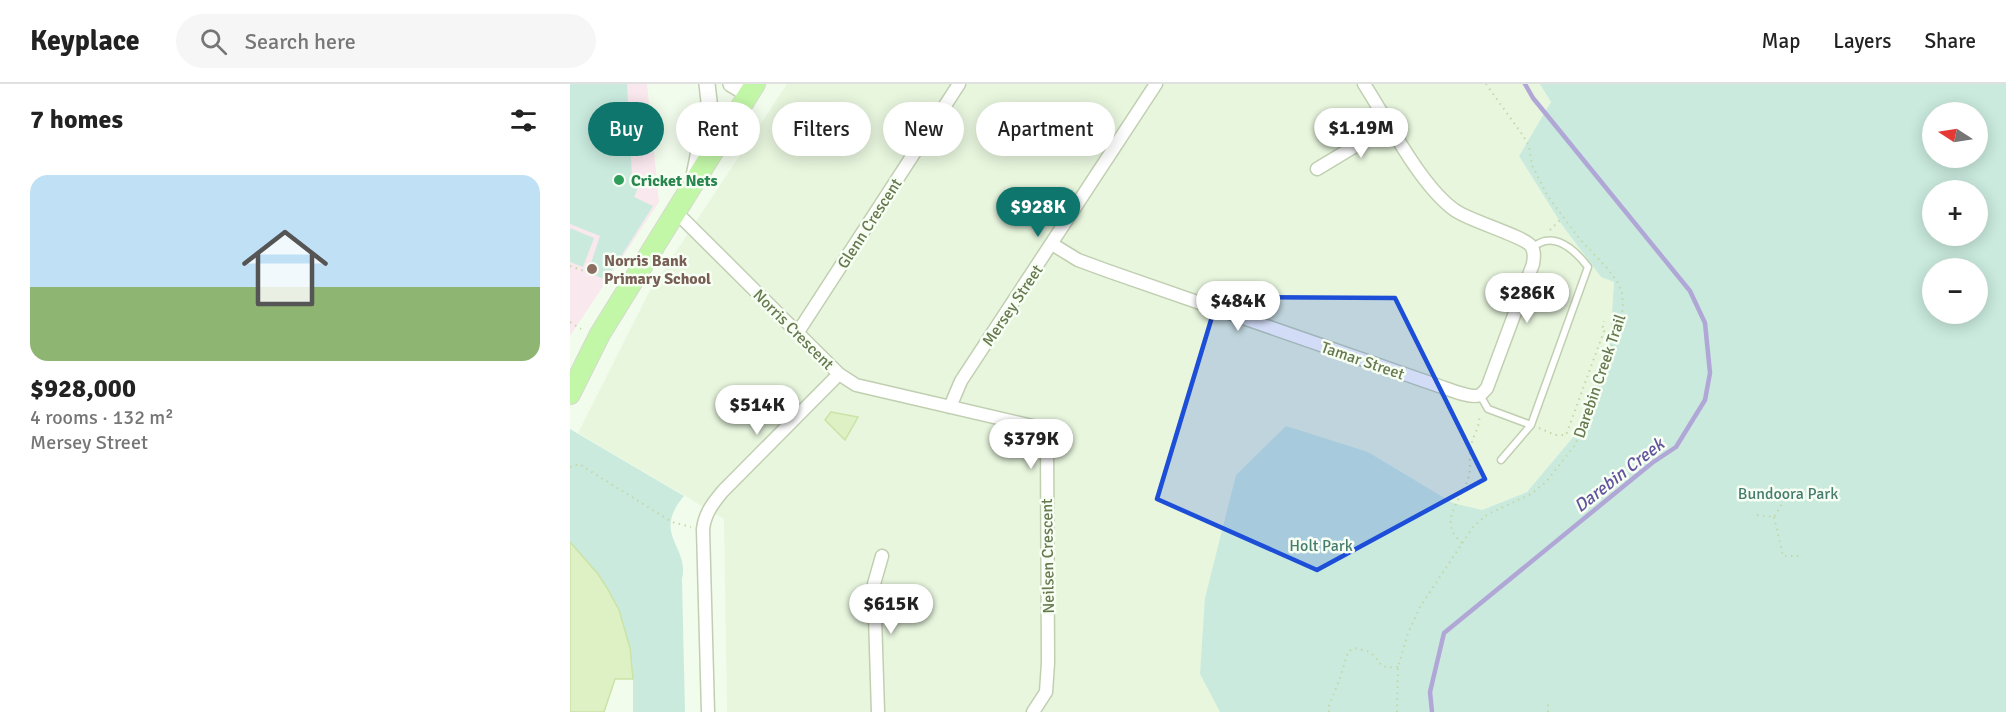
<!DOCTYPE html>
<html lang="en">
<head>
<meta charset="utf-8">
<style>
  :root { --surface:#fff; --page:#f6f6f6; --text:#222; --muted:#767676; --line:#e0e0e0; --accent:#0f766e }
  body { margin:0; font-family:Signika,sans-serif; background:var(--page); color:var(--text); height:100vh; display:flex; flex-direction:column; font-size:22px; white-space:nowrap }
  * { box-sizing:border-box; margin:0 }
  p { font-size:20px; color:var(--muted) }
  .icon { flex:none; width:33px; height:33px; fill:none; stroke:currentColor; stroke-width:2; stroke-linecap:round; stroke-linejoin:round }
  .map { position:relative; flex:1; overflow:hidden }
  .side { display:flex; flex-direction:column; background:var(--surface); width:570px }
  .side>* { flex:none }
  .top-card { position:absolute; left:18px; top:18px; width:570px; height:54px; display:flex; gap:12px }
  .needle { width:39px; rotate:282deg }
  .tools { position:absolute; left:1352px; top:18px; display:grid; gap:12px }
  .tools a { display:grid; place-items:center; width:66px; height:66px; border-radius:50%; background:var(--surface); box-shadow:0 3px 15px #0003; font-size:30px }
  .price { position:absolute; translate:-50% -51px; padding:0 14px; border-radius:21px; background:#fff; color:#222; font-size:20px; line-height:39px; filter:drop-shadow(0 2px 3px #0008) }
  .price::after { content:''; position:absolute; left:50%; top:36px; width:18px; height:14px; margin-left:-9px; background:inherit; clip-path:polygon(0 0,100% 0,50% 100%) }
  .price.active { background:var(--accent); color:#fff }
  ul { padding:0; list-style:none }
  li { display:grid; align-content:center; gap:12px; height:318px; padding:0 30px }
  li+li { border-top:2px solid var(--line) }
  li span { display:grid; place-items:center; height:186px; border-radius:18px; color:#555 }
  li>.icon { margin-inline-start:auto }
  span .icon { width:108px; height:108px; fill:#fffc; stroke-width:1 }
  li b { font-size:26px }
  h2 { display:flex; justify-content:space-between; align-items:center; height:72px; padding:0 30px; font-size:26px }
  .pill { padding:0 21px; border-radius:27px; background:var(--surface); box-shadow:0 3px 15px #0003; font-size:21px; line-height:54px }
  .pill.active { background:var(--accent); color:#fff }
  header { display:flex; align-items:center; gap:36px; box-sizing:border-box; height:84px; padding:0 30px; background:var(--surface); border-bottom:2px solid var(--line) }
  header strong { font-size:28px }
  nav { display:flex; gap:33px; margin-inline-start:auto; font-size:21px }
  .search { width:420px; height:54px; background:var(--page); display:flex; align-items:center; gap:15px; box-sizing:border-box; padding:0 21px; border-radius:33px; color:var(--muted); font-size:22px }
  main { display:flex; flex:1; min-height:0 }
  .map>svg:first-child { display:block }
  .residential { fill:#e8f6de }
  .education { fill:#f9e8ee }
  .green { fill:#caeade; fill-rule:evenodd }
  .lines { fill:none; stroke-linecap:round; stroke-linejoin:round }
  .stream { stroke:#b0a7d7; stroke-width:4.5 }
  .building { fill:#def1c5; stroke:#cae3a6; stroke-width:1.5 }
  .service-casing { stroke:#c1cfb1; stroke-width:9 }
  .minor-casing { stroke:#c1cfb1; stroke-width:15 }
  .tertiary-casing { stroke:#c1cfb1; stroke-width:18 }
  .primary-casing { stroke:#d5d9ce; stroke-width:22 }
  .path { stroke:#c3d7a7; stroke-width:2; stroke-dasharray:1.5 4.5; stroke-linecap:butt }
  .service { stroke:#fff; stroke-width:6 }
  .minor { stroke:#fff; stroke-width:12 }
  .tertiary { stroke:#fff; stroke-width:15 }
  .primary { stroke:#c3f7a8; stroke-width:20 }
  .marked { fill:#1d4ed8; fill-opacity:0.2; stroke:#1d4ed8; stroke-width:4.5; stroke-linejoin:round }
  .leisure-dot { fill:#2e9e5b; stroke:#f7fef3; stroke-width:2 }
  .education-dot { fill:#8d6e63; stroke:#f7fef3; stroke-width:2 }
  .labels { text-anchor:middle; stroke-width:5; stroke-linejoin:round; paint-order:stroke }
  .leisure-label { font-size:16px; font-weight:bold; fill:#27864d; stroke:#f7fef3; text-anchor:start }
  .street-label { font-size:16px; fill:#68784f; stroke:#f7fef3 }
  .education-label { font-size:16px; font-weight:bold; fill:#785e54; stroke:#f7fef3; text-anchor:start }
  .park-label { font-size:16px; fill:#477d6f; stroke:#f7fef3 }
  .water-label { font-size:18px; font-style:italic; fill:#62539f; stroke:#f7fef3 }
</style>
</head>
<body>
<header>
<strong>Keyplace</strong>
<div class="search"><svg class="icon" aria-label="search" viewBox="0 0 24 24"><circle cx="10" cy="10" r="6"/><path d="M15 15l6 6"/></svg>Search here</div>
<nav><a>Map</a><a>Layers</a><a>Share</a></nav>
</header>
<main>
<section class="side">
<h2>7 homes<svg class="icon" aria-label="filters" viewBox="0 0 24 24"><path d="M4 7h16M4 17h16"/><circle cx="9" cy="7" r="2"/><circle cx="15" cy="17" r="2"/></svg></h2>
<ul>
<li><span style="background:linear-gradient(#bfe0f5 60%,#8fb573 0)"><svg class="icon" aria-label="home" viewBox="0 0 24 24"><path d="M3 11l9-7 9 7M6 9v11h12V9"/></svg></span><div><b>$928,000</b><p>4 rooms · 132 m²</p><p>Mersey Street</p></div></li>
</ul>
</section>
<div class="map">
<svg width="1436" height="628" viewBox="0 0 1436 628">
  <rect width="100%" height="100%" fill="#f2fcec"/>
  <path class="residential" d="M217 0H986L979 22 949 72 992 141 1031 193 1044 198 1040 259 1009 346 957 408 912 426 883 419 798 368 630 590 650 628H157L154 435 8 349 78 210Z"/>
  <path class="education" d="M0 0H77L89 118 0 252Z"/>
  <path class="green" d="M0 0H57L62 93 71 97 64 113 83 122 36 196 18 188 30 152 0 140Z
    M970 0H1436V628H650L630 590 635 514 666 391 716 342 798 368 883 419 912 426 957 408 1009 346 1040 259 1044 198 1031 193 992 141 949 72 981 18ZM1362 28H1407V74H1362ZM1362 106H1407V152H1362ZM1362 184H1407V230H1362Z
    M0 144 24 154 13 183 0 178Z
    M0 345 114 412C81 451 120 462 112 495L115 628H63V595L49 526 28 490 0 458Z"/>
  <g class="lines">
    <path class="stream" d="M862 628 860 608 874 549 1082 379 1106 363 1135 316 1140 289 1135 239 1120 207 963 14 955 0"/>
  </g>
  <path class="building" d="M261 328 288 333 275 356 255 336Z
    M0 458 28 490 37 504 49 526 60 564 63 595H45L34 628H0Z"/>
  <g class="lines">
    <defs>
      <path id="service" d="M910 311 918 325 961 341
        M931 376 961 341 1018 183C1009 171 992 153 975 157 971 158 966 161 962 163"/>
      <path id="minor" d="M747 85 820 41
        M106 128 269 290 153 407C143 419 135 429 133 445L138 628
        M482 160 508 176 538 187 869 302C878 305 902 315 910 311 913 309 915 306 917 304L963 180C964 174 965 167 961 162 955 153 901 137 886 127 851 103 818 37 794 0
        M228 248 389 0
        M269 290 286 301 467 343 477 355 478 579 476 608 463 628
        M380 323 391 297 586 0
        M308 628 304 500 312 472"/>
      <path id="tertiary" d="M161 0 178 10
        M124 92 139 17 137 0"/>
      <path id="primary" d="M0 310 30 250 185 0"/>
    </defs>
    <use href="#service" class="service-casing"/>
    <use href="#minor" class="minor-casing"/>
    <use href="#tertiary" class="tertiary-casing"/>
    <use href="#primary" class="primary-casing"/>
    <path class="path" d="M980 146 993 133
      M0 182 14 187
      M0 238 11 245
      M969 344 985 351H996L1034 247 1032 246 1034 237
      M0 383 9 380 102 438 121 443
      M1187 431 1204 433 1222 404
      M1204 433 1213 472H1230
      M892 459C867 438 890 418 898 395 902 384 898 373 901 362 903 351 911 342 909 330
      M759 628 758 624 769 597 778 568 784 564C789 565 795 566 799 568 813 576 804 585 828 583
      M827 628 828 583 838 549 850 523 903 443 918 430 961 410 976 398 1005 361 1029 302 1051 234 1053 223 1052 209 1048 199 1038 185 1008 153 977 111 962 81 959 62 954 53 916 0
      M978 628V619"/>
    <use href="#service" class="service"/>
    <use href="#minor" class="minor"/>
    <use href="#tertiary" class="tertiary"/>
    <use href="#primary" class="primary"/>
  </g>
  <path class="marked" d="M648 213 825 214 915 395 747 486 587 415Z"/>
  <circle class="leisure-dot" cx="49" cy="96" r="6"/>
  <circle class="education-dot" cx="22" cy="185" r="6"/>
  <g class="labels">
    <g class="leisure-label">
      <text x="61" y="102">Cricket Nets</text>
    </g>
    <g class="street-label">
      <text transform="translate(299 139) rotate(-57)" y="6">Glenn Crescent</text>
      <text transform="translate(442 221) rotate(-56)" y="6">Mersey Street</text>
      <text transform="translate(224 245) rotate(45)" y="6">Norris Crescent</text>
      <text transform="translate(793 276) rotate(19)" y="6">Tamar Street</text>
      <text transform="translate(1029 292) rotate(-71)" y="6">Darebin Creek Trail</text>
      <text transform="translate(477 472) rotate(-91)" y="6">Neilsen Crescent</text>
    </g>
    <g class="education-label">
      <text x="34" y="182">Norris Bank<tspan x="34" dy="18">Primary School</tspan></text>
    </g>
    <g class="park-label">
      <text x="1218" y="415">Bundoora Park</text>
      <text x="751" y="467">Holt Park</text>
    </g>
    <g class="water-label">
      <text transform="translate(1049 391) rotate(-38)" y="6">Darebin Creek</text>
    </g>
  </g>
</svg>
<div class="tools">
<a><svg class="needle" viewBox="-14 -14 28 28"><path d="M0-13l5 13h-10z" fill="#e53935"/><path d="M0 13l5-13h-10z" fill="#767676"/></svg></a>
<a>+</a>
<a>−</a>
</div>
<b class="price" style="left:791px;top:75px">$1.19M</b>
<b class="price active" style="left:468px;top:154px">$928K</b>
<b class="price" style="left:957px;top:240px">$286K</b>
<b class="price" style="left:668px;top:248px">$484K</b>
<b class="price" style="left:187px;top:352px">$514K</b>
<b class="price" style="left:461px;top:386px">$379K</b>
<b class="price" style="left:321px;top:551px">$615K</b>
<div class="top-card">
<a class="pill active">Buy</a>
<a class="pill">Rent</a>
<a class="pill">Filters</a>
<a class="pill">New</a>
<a class="pill">Apartment</a>
</div>
</div>
</main>
</body>
</html>
